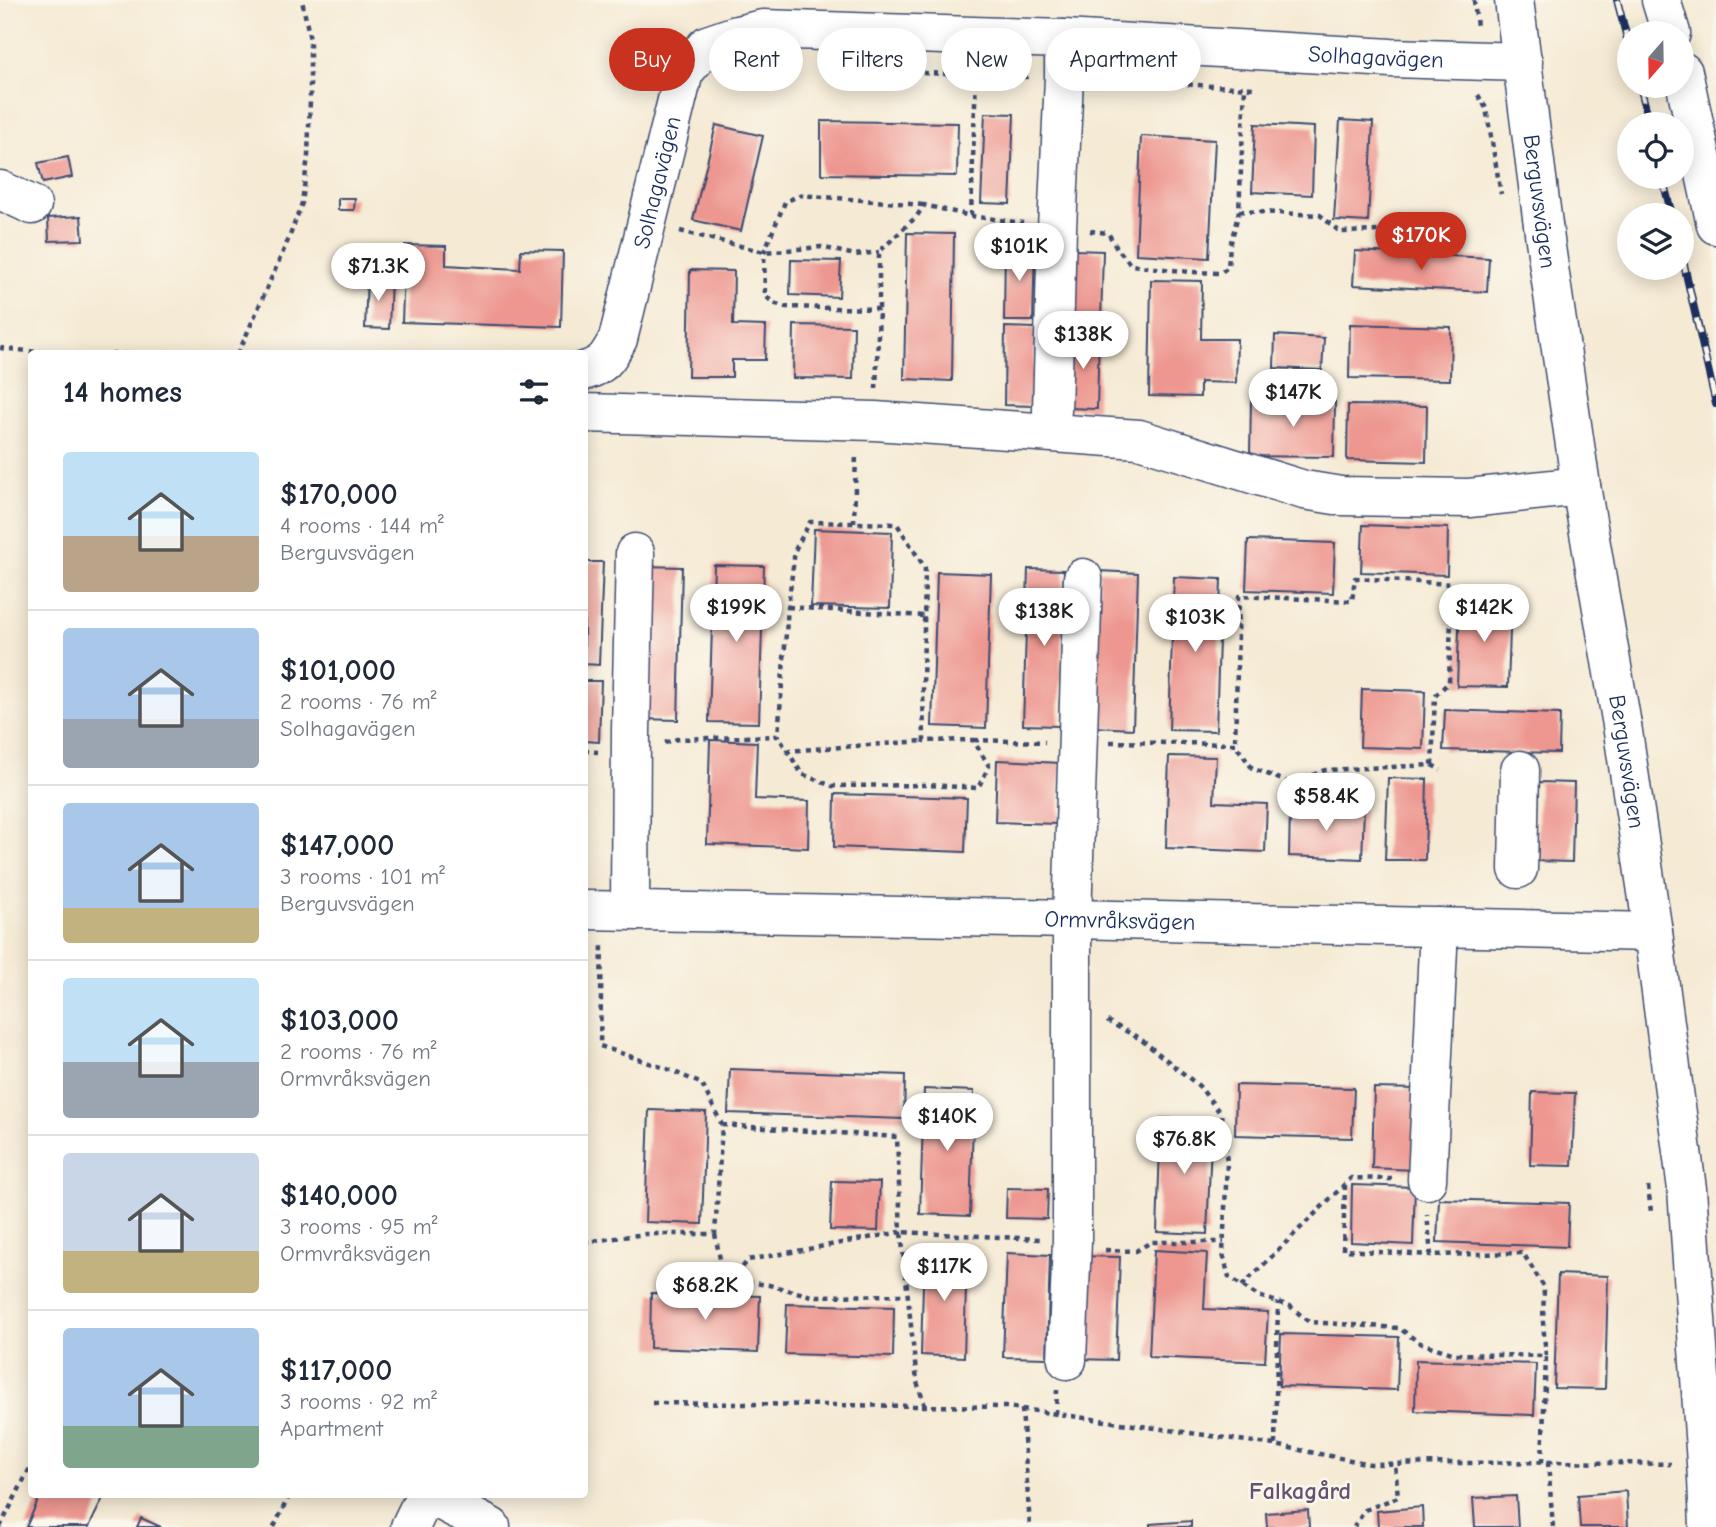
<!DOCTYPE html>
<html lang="en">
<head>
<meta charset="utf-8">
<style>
  :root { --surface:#fff; --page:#f2f2f3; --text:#1f2937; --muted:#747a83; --line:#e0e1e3; --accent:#c8321e }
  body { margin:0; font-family:"Comic Neue",sans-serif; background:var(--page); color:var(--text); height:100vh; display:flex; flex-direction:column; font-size:26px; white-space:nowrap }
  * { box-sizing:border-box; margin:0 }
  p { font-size:23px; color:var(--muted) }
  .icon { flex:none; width:38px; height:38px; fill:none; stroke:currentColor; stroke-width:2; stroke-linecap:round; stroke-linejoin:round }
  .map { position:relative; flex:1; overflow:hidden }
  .details { position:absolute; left:28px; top:350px; width:560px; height:1148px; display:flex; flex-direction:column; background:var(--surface); border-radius:7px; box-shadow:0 4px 18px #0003 }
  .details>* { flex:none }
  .top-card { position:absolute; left:609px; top:28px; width:665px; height:63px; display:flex; gap:14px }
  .needle { width:46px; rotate:200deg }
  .buttons { position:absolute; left:1617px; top:21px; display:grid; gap:14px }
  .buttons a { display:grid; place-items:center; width:77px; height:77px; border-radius:50%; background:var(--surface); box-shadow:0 4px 18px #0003; font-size:35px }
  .price { position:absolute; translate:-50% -60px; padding:0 16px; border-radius:24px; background:#fff; color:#222; font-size:23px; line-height:46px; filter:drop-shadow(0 2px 4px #0008) }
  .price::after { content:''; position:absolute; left:50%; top:42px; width:21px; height:16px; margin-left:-10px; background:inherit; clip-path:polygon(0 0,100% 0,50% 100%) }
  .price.current { background:var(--accent); color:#fff }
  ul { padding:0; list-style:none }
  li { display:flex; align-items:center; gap:21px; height:175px; padding:0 35px }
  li+li { border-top:2px solid var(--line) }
  li span { display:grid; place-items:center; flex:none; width:196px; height:140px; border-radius:7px; color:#555 }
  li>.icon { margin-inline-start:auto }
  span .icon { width:84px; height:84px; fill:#fffc; stroke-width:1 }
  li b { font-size:30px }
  h2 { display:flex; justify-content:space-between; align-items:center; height:84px; padding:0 35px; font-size:30px }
  .chip { padding:0 24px; border-radius:32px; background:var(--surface); box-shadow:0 4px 18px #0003; font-size:24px; line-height:63px }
  .chip.current { background:var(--accent); color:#fff }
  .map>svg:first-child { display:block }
  .building { fill:#ed9790 }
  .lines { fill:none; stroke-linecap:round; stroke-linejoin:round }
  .minor-casing { stroke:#3c4b70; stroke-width:41 }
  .path { stroke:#3c4b70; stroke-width:4.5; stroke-dasharray:5 5; stroke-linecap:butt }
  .minor { stroke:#fff; stroke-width:38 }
  .rail-casing { stroke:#1b2f5e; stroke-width:8 }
  .rail { stroke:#fbf7ec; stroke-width:5; stroke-dasharray:16; stroke-linecap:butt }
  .labels { text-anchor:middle; stroke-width:5; stroke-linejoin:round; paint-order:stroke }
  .street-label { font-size:23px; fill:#1b2f5e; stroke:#fbf7ec }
  .neighbourhood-label { font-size:24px; font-weight:bold; fill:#645370; stroke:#fbf7ec }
</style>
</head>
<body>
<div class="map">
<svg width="1716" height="1527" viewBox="0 0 1716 1527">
  <rect width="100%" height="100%" fill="#fbf7ec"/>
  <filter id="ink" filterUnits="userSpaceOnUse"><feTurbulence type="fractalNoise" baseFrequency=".0143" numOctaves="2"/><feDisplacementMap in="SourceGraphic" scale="14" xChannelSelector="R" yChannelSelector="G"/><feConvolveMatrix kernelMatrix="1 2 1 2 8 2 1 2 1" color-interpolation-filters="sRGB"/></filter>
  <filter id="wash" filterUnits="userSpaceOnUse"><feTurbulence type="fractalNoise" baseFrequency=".00686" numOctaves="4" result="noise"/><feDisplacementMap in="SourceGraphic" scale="28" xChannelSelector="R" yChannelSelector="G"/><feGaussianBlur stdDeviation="1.57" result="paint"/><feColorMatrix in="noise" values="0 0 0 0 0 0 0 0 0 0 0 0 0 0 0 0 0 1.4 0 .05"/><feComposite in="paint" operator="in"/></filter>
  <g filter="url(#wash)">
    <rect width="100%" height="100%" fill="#f5ead4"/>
    <g id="blocks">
      <path class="building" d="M985 113 1014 114 1010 204 981 203Z
        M1340 120 1373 122 1368 222 1334 220Z
        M821 121 958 123 957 176 821 174Z
        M1255 124 1314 127 1312 195 1252 192Z
        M716 125 763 136 741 231 693 220Z
        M1141 136 1215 140 1209 258 1136 254Z
        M68 157 72 177 43 183 38 163Z
        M338 198H355L354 210H338Z
        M81 216 83 240 49 241 48 218Z
        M907 233 954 234 952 381 904 379Z
        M405 245 446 246V265L520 269 521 250 563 251 561 327 402 322Z
        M1005 246H1035L1033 321H1004Z
        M1074 250 1103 251 1101 323H1072Z
        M1355 251 1489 258 1487 292 1353 285Z
        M791 260 841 261 839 297 790 295Z
        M690 270 734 271 733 325 766 326 765 360H732V377H688Z
        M367 277 391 278 389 329 365 328Z
        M1151 280 1202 281 1201 339H1237L1236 383 1200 382V397L1149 396Z
        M1350 324 1451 327 1450 380 1349 378Z
        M794 325 854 326 853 379 793 378Z
        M1005 327 1035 328 1034 406 1004 405Z
        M1069 333H1099L1097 409 1067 408Z
        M1275 335 1324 338 1322 370 1274 368Z
        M1251 401 1335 402 1334 457 1250 456Z
        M1348 405 1427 406 1426 462 1347 460Z
        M1363 525 1448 528 1447 575 1361 572Z
        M814 529 892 532 890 608 811 606Z
        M1248 540 1335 543 1333 593 1246 590Z
        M584 562H603L599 665 584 664Z
        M714 565 764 566 759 723 709 722Z
        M644 566 682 567 678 720 640 719Z
        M1028 569 1064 570 1059 726 1023 725Z
        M1099 571 1138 573 1133 729 1094 727Z
        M937 572 991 574 986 728 932 726Z
        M1174 577 1221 579 1216 731 1169 730Z
        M1460 601 1511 603 1508 687 1457 686Z
        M584 681H601L599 742 584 741Z
        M1362 689 1425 691 1423 749 1360 747Z
        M1445 710 1560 714 1559 753 1443 750Z
        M710 740 757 742 755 799 809 801 808 848 707 844Z
        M1169 756 1216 757 1214 802 1267 804 1265 852 1166 848Z
        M997 760 1061 763 1059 824 995 822Z
        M1388 778 1427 779 1425 860H1385Z
        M1539 782 1574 783 1572 862 1537 861Z
        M835 794 967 798 965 852 834 847Z
        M1290 807 1364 809 1362 859 1289 856Z
        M730 1069 905 1075 904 1119 728 1113Z
        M1236 1085 1354 1088 1352 1138 1235 1135Z
        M1374 1088 1417 1089 1414 1170 1372 1168Z
        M924 1089 974 1091 970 1216 920 1214Z
        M1532 1092 1575 1093 1572 1166 1530 1165Z
        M649 1110 706 1112 702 1224 645 1222Z
        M1161 1118 1212 1120 1207 1234 1157 1232Z
        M832 1181 880 1182 878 1231 830 1230Z
        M1352 1185 1415 1187 1413 1245 1351 1242Z
        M1007 1188 1048 1189 1047 1219 1006 1218Z
        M1439 1199 1569 1203 1567 1247 1437 1242Z
        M924 1249 967 1251 964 1357 921 1355Z
        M1154 1250 1207 1253 1204 1309 1268 1312 1265 1362 1149 1357Z
        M1007 1253 1050 1255 1047 1358 1003 1357Z
        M1079 1256 1120 1257 1116 1360 1076 1359Z
        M1558 1274 1608 1276 1605 1389 1554 1388Z
        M651 1293 760 1296 758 1352 650 1348Z
        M787 1304 894 1307 893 1357 785 1354Z
        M1281 1334 1399 1337 1397 1390 1279 1386Z
        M1416 1360 1536 1364 1534 1415 1415 1411Z
        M1626 1491 1628 1527H1580L1578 1495Z
        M41 1494H105L89 1527H26Z
        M1516 1496 1518 1527H1475L1473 1498Z
        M1422 1507 1423 1527H1378L1377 1511Z
        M1308 1510 1309 1527H1267L1266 1513Z
        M141 1518 161 1527H137Z
        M1191 1521V1527H1150V1524Z"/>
    </g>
  </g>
  <g filter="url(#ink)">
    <use href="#blocks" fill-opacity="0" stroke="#3c4b70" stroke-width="2"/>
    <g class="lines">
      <defs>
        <g id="minor">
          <path id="s1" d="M1514 0 1545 240 1581 486 1622 725 1653 932 1687 1189 1707 1478 1709 1527"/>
          <path d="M1661 0 1671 33"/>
          <path d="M1683 72 1716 225"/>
          <path d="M0 190 32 205"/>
          <path id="s2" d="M584 371C605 365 608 357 618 339L684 72 707 45 733 36 763 29 1064 39 1391 58 1523 62"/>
          <path d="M1052 411 1057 228 1064 78V39"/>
          <path d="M584 413 875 421 1139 439 1304 490 1341 496 1469 498 1581 486"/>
          <path d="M1518 869 1520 770"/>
          <path id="s3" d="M584 910 1072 919 1653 932"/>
          <path d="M630 910 631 730 635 553"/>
          <path d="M1427 1180 1439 927"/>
          <path d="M1067 1360 1072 1241V919L1083 578"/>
          <path d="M428 1494 491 1527"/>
          <path d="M410 1527 426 1494"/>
        </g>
      </defs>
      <use href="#minor" class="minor-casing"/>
      <path class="path" d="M1474 0 1477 27
        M843 70 1030 77
        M1098 80 1254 88
        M1478 95 1486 108 1501 194
        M1239 211 1320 215 1340 232 1382 231
        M971 216 976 76
        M680 231 764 252 821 247 855 255 879 252
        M1090 231 1108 233 1117 248 1131 265 1190 272 1220 273 1228 267 1230 246 1239 211 1245 88
        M879 309 786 307 773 303 765 295 764 252 785 202 800 195 923 205
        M0 348 56 354
        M112 354H161
        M238 354 289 238 302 203 308 156 310 100V40L302 0
        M876 389 879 309V252L917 216 924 205 971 216 1023 223
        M854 523 856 454
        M788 607 924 616
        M974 740 1045 742
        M1110 742 1235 744 1252 768 1292 784 1325 770 1432 765 1435 696 1449 682 1452 584 1355 578 1352 601 1239 596 1235 744
        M665 743 677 739 778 736 802 774 832 786 927 785 978 788 989 766 973 740 924 741 923 689 925 568 897 524 810 522 795 550 788 607 778 736
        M584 751 598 752
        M786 751 924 741
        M1432 765 1441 770
        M1107 1021 1139 1038 1199 1086 1221 1114 1227 1162 1223 1254 1229 1277 1258 1296 1290 1306 1309 1322 1399 1328 1420 1343 1455 1354 1546 1356 1543 1322 1544 1287 1523 1253 1431 1255 1427 1214
        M722 1125 897 1137 901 1232 748 1260 733 1280
        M1345 1185 1343 1250 1431 1255
        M1648 1186 1651 1212
        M715 1234 724 1279 769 1285 812 1296 908 1295
        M584 1242 646 1234H715L722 1125 702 1084 670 1070 600 1046 602 943
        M1105 1250 1136 1251 1151 1242H1224
        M1242 1286 1351 1178 1392 1179
        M652 1403 1008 1407 1275 1445 1370 1464 1553 1462 1671 1464
        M925 1406 917 1382 901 1232 1040 1239
        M1022 1409 1030 1527
        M1056 1414 1057 1390
        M1275 1445 1278 1302
        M1542 1462 1546 1356
        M1548 1462 1553 1527
        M0 1527 32 1464
        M274 1527 290 1494
        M1354 1527 1365 1510 1398 1497 1395 1464"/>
      <use href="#minor" class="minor"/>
      <defs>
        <path id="rail" d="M1617 0 1629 46
          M1640 86 1650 124
          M1662 177 1672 215
          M1682 256 1716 404"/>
      </defs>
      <use href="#rail" class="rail-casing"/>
      <use href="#rail" class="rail"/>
    </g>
  </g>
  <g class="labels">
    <g class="street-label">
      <text dy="8" stroke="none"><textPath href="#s2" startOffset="1031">Solhagavägen</textPath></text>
      <text dy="8" stroke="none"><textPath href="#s2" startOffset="210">Solhagavägen</textPath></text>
      <text dy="8" stroke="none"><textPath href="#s1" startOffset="203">Berguvsvägen</textPath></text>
      <text dy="8" stroke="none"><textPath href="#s1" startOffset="770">Berguvsvägen</textPath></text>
      <text dy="8" stroke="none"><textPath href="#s3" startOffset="536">Ormvråksvägen</textPath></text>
    </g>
    <g class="neighbourhood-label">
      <text x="1300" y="1499">Falkagård</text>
    </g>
  </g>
</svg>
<div class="buttons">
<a><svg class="needle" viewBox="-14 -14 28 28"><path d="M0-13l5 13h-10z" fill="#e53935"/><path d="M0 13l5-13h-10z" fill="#747a83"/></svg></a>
<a><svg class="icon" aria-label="locate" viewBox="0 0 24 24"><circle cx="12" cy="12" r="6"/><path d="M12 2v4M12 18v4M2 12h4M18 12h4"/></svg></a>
<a><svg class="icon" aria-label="layers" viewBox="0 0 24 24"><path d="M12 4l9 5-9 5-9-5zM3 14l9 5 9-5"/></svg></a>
</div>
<b class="price current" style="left:1421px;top:272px">$170K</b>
<b class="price" style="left:1019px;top:283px">$101K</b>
<b class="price" style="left:378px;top:303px">$71.3K</b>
<b class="price" style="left:1083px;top:371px">$138K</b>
<b class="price" style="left:1293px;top:429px">$147K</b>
<b class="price" style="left:736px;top:644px">$199K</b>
<b class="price" style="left:1484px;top:644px">$142K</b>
<b class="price" style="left:1044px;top:648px">$138K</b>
<b class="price" style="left:1195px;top:654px">$103K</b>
<b class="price" style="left:1326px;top:833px">$58.4K</b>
<b class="price" style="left:947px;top:1153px">$140K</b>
<b class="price" style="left:1184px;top:1176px">$76.8K</b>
<b class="price" style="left:944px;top:1303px">$117K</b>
<b class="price" style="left:705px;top:1322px">$68.2K</b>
<div class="top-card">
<a class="chip current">Buy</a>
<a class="chip">Rent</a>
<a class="chip">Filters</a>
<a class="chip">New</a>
<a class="chip">Apartment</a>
</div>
<section class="details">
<h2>14 homes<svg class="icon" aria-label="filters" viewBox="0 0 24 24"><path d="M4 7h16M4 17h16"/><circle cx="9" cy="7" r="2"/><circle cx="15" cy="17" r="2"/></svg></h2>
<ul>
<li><span style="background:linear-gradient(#bfe0f5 60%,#b9a48a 0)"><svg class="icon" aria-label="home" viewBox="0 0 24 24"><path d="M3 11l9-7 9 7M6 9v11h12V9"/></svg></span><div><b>$170,000</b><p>4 rooms · 144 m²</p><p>Berguvsvägen</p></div></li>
<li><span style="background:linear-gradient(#a9c7e8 65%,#9aa5b1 0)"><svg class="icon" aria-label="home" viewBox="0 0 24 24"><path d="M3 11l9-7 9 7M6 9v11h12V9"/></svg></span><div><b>$101,000</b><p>2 rooms · 76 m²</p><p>Solhagavägen</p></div></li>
<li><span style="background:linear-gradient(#a9c7e8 75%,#c2b280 0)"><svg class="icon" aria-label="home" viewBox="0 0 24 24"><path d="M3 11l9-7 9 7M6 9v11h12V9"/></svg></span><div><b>$147,000</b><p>3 rooms · 101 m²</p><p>Berguvsvägen</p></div></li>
<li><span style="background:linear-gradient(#bfe0f5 60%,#9aa5b1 0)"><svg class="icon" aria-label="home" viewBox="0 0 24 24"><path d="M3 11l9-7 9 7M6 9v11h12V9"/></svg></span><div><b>$103,000</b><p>2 rooms · 76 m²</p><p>Ormvråksvägen</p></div></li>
<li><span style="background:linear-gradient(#c9d6e8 70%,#c2b280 0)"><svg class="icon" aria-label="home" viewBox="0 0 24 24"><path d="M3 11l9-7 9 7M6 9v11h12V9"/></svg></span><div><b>$140,000</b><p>3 rooms · 95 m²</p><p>Ormvråksvägen</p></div></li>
<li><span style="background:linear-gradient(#a9c7e8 70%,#7fa58c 0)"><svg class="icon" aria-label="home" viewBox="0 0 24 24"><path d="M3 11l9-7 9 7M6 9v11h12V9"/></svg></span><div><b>$117,000</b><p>3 rooms · 92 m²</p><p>Apartment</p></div></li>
</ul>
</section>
</div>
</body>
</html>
